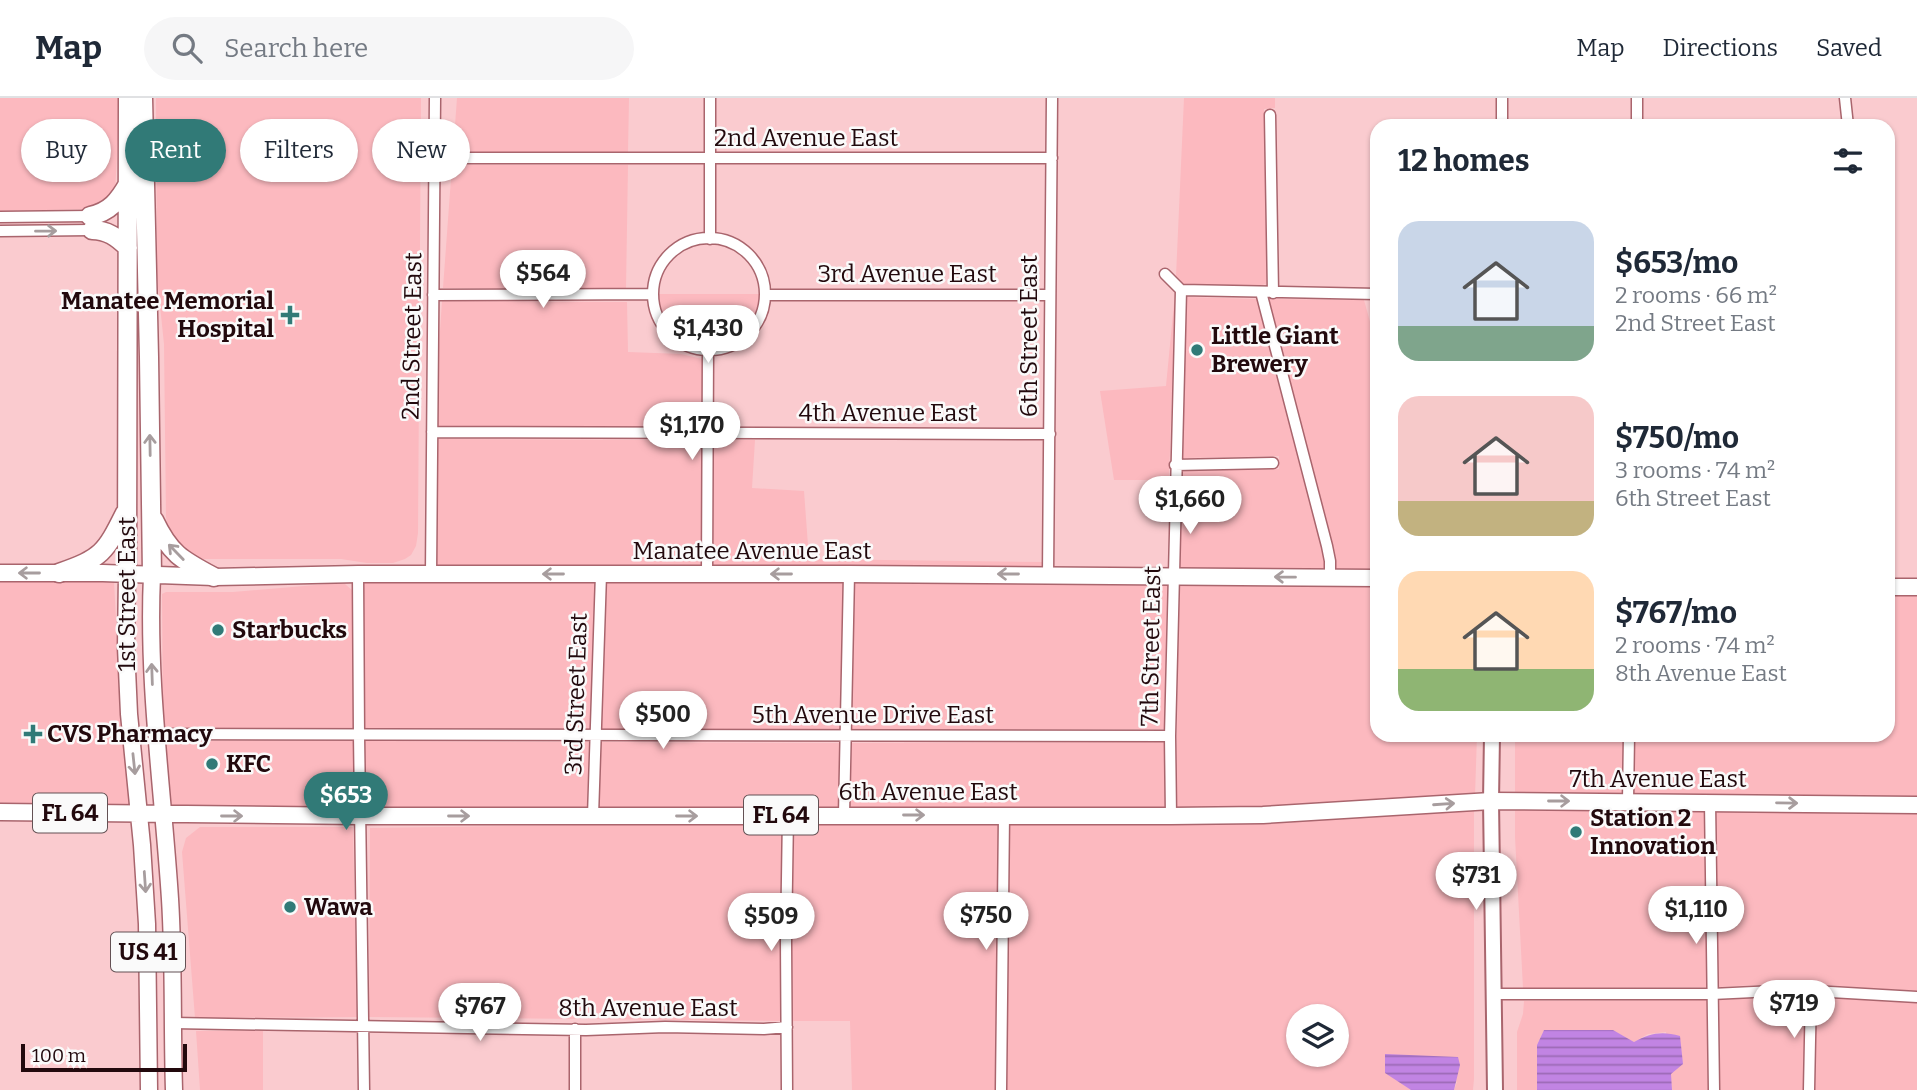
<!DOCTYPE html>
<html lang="en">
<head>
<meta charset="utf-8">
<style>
  :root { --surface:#fff; --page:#f6f6f7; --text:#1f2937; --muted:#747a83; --line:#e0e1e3; --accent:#317a77 }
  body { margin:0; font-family:Bitter,serif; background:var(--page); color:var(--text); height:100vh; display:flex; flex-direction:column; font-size:26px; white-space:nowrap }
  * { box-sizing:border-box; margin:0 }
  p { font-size:23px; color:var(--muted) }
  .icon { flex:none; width:38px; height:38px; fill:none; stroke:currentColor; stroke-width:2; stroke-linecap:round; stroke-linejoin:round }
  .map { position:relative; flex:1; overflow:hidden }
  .sheet { position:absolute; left:1370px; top:21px; width:525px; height:623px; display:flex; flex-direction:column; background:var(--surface); border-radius:21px; box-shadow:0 2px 5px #0004 }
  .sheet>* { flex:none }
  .hud { position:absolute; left:21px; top:21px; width:665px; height:63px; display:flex; gap:14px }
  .tools { position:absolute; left:1286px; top:906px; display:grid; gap:14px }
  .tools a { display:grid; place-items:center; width:63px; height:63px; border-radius:50%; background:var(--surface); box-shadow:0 2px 5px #0004; font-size:35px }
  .scale { position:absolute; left:21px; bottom:18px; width:166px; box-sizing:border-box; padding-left:7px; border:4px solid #22090d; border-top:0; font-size:19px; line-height:24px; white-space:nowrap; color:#22090d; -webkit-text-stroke:5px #fafafa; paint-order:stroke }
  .price { position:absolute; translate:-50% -60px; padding:0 16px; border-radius:24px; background:#fff; color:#222; font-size:23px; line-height:46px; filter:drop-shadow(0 2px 4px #0008) }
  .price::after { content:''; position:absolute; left:50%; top:42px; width:21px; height:16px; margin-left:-10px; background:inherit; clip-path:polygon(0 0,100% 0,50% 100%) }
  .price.current { background:var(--accent); color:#fff }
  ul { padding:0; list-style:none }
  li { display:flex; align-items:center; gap:21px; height:175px; padding:0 28px }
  li span { display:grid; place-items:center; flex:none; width:196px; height:140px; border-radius:21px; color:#555 }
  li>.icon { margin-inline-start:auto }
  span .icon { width:84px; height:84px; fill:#fffc; stroke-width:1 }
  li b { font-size:30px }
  h2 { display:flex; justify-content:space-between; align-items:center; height:84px; padding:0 28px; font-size:30px }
  .chip { padding:0 24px; border-radius:32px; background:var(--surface); box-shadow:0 2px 5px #0004; font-size:24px; line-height:63px }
  .chip.current { background:var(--accent); color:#fff }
  header { display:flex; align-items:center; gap:42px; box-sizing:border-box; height:98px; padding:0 35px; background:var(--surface); border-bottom:2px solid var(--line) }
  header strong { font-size:33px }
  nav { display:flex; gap:38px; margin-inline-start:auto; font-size:24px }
  .search { width:490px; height:63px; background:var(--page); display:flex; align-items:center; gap:18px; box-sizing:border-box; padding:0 24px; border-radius:38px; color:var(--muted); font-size:26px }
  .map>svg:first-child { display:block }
  .built { fill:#fcb9bf; fill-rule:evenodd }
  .water { fill:url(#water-rules) }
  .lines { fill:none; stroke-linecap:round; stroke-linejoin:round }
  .street-casing { stroke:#a9656d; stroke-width:13 }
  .secondary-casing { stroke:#a9656d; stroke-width:18 }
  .primary-casing { stroke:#a9656d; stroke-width:19 }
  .highway-casing { stroke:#a9656d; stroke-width:21 }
  .street { stroke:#fff; stroke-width:10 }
  .secondary { stroke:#fff; stroke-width:14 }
  .primary { stroke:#fff; stroke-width:16 }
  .highway { stroke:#fff; stroke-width:18 }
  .oneway { stroke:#a79d9e }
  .poi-dot { fill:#317a77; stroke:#fafafa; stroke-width:2.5 }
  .labels { text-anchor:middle; stroke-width:5; stroke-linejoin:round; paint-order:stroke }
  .shield { fill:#fafafa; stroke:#635154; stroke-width:2 }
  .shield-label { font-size:23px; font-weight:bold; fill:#22090d }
  .street-label { font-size:24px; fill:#22090d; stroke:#fafafa }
  .poi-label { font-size:24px; font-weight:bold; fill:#22090d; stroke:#fafafa; text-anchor:start }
</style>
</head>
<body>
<header>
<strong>Map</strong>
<div class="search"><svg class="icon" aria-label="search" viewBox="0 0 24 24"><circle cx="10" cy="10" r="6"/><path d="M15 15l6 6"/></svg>Search here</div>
<nav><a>Map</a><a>Directions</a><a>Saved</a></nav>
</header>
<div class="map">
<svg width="1917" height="992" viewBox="0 0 1917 992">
  <defs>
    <pattern id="water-rules" width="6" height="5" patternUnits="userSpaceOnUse" patternTransform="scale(1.75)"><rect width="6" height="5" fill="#c184e3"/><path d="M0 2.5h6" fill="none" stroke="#9c6ab6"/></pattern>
  </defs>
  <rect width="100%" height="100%" fill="#facbcf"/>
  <path class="built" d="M0 0H120L115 95 111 101 90 111 0 113Z
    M156 0H421L418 435 416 448 411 457 405 461 393 465H367L341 461H204L195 459 178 448 168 431 166 419 164 246 157 179Z
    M457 0H629L628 54H453Z
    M1184 0H1275V10L1264 11 1267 188 1265 186 1260 188 1183 186 1176 178Z
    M452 67H628L626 191 443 190Z
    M1175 195 1169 382H1114L1100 293 1166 288Z
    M658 196H760L757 214 746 232 728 243 718 246 706 247 686 241 673 232 661 212Z
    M1186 199 1257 201 1322 450 1325 464 1324 473 1179 471 1181 373 1279 371V358L1181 360Z
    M1269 201 1364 202 1377 249V474L1336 473V462L1333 447Z
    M442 203 627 204 628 254 681 256 702 261V329L438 328V263Z
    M438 341 702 342V469H436Z
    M713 342H755L752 390 804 393 809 461 1043 464 1042 470 713 469Z
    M0 481 114 483 121 616 130 709 0 708Z
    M364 482H595L590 631 364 630Z
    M606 482H843L840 632 601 631Z
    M854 482 1167 484 1165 631 851 632Z
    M1179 484 1377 486V637H1477L1475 698 1263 710 1176 711Z
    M328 486H345L353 493V630H163L162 496 166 494H233Z
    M1888 495 1917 496V700L1634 697V637H1888Z
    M1515 637H1623L1622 697H1515Z
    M164 643H353L355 712 173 711 170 705Z
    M365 643 589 644 587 711 366 712Z
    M601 644 840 645 839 711H599Z
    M1164 644 1165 711H850L851 645Z
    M1515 710H1704L1707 889 1523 890 1515 739Z
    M1716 710 1917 713V893L1797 885 1718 889Z
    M1474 711V981L1473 992H1454L1457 984 1385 957 1386 975 1411 992H1006L1010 723ZM1298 919H1337V957H1298Z
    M998 723 995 992H852L850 923H793L792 844 794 724Z
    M783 724 780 844 781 923 369 919 370 730Z
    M200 729H353L357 919 195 920 182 754 186 740Z
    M1805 898 1803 992H1720L1718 902Z
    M1816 899 1917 905V992H1815Z
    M1707 902 1708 992H1672L1666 934 1648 936 1634 944 1612 932H1544L1537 947V992H1517V934L1523 916 1524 903Z
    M196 933H263V992H200Z"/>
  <path class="water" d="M1544 932H1613L1634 944C1650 935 1662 933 1680 938L1683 966 1671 976 1672 992H1537V947Z
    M1385 956 1458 959 1460 967 1454 992H1411L1385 975Z"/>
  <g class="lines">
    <defs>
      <path id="street" d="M710 0V141
        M1845 0 1848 28
        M1270 17 1273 195
        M1502 28V0
        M1637 28V0
        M434 60H1052
        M0 119 90 118
        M0 133 92 132
        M653 196a56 56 0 1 1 112 0a56 56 0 1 1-112 0Z
        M1165 176 1181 192 1170 638 1171 718
        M1181 192 1377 196
        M1261 194 1327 448 1330 463V480
        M433 197 653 196
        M765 197H1050
        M432 334 1050 336
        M1175 367 1273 365
        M358 476 359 637 364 992
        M431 476 435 0
        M707 476 708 252
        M1048 477 1052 0
        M156 636 1170 638
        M1628 703 1629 637
        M1710 704 1714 992
        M844 717 849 476
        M593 718 601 476
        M1495 896H1712L1796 892 1917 899
        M173 925 586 932 665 929 764 931 787 929
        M575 992V931
        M787 992 786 844 788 717
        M1001 992 1004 717
        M1809 992 1811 892"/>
      <path id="secondary" d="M1492 637 1491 703 1495 992"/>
      <path id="primary" d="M0 475H103L214 479 358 476H849L1377 480
        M127 476 126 549 129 616 142 747 147 826 149 992
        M152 477C147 585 163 692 170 801 174 864 172 928 174 992
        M1888 489H1917
        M0 714 361 718H1171L1263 717 1491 703 1917 707"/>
      <path id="highway" d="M143 0 149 259 152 477
        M90 118C110 114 119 102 128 86
        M92 132C107 132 117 139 128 150
        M154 422C170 456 182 462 214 479
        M59 475C102 460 105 455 125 415
        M127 476 128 0"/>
    </defs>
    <use href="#street" class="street-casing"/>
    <use href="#secondary" class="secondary-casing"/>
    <use href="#primary" class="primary-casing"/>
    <use href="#highway" class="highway-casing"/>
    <use href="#street" class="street"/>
    <use href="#secondary" class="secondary"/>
    <use href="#primary" class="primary"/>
    <use href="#highway" class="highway"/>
  </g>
  <defs><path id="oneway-shaft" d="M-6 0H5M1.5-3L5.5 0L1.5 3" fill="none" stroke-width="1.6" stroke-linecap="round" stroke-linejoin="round" transform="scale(1.75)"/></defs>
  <g class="oneway">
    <use href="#oneway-shaft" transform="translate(46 133) rotate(-1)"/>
    <use href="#oneway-shaft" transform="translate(150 347) rotate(-91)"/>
    <use href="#oneway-shaft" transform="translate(176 454) rotate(-134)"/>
    <use href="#oneway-shaft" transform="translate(29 475) rotate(-180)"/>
    <use href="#oneway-shaft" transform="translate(553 476) rotate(180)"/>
    <use href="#oneway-shaft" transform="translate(781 476) rotate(180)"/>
    <use href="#oneway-shaft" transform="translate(1008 476) rotate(-180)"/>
    <use href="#oneway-shaft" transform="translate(1285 479) rotate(-179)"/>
    <use href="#oneway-shaft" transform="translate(152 576) rotate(-92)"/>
    <use href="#oneway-shaft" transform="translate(134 666) rotate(84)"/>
    <use href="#oneway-shaft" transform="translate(1559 703)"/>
    <use href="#oneway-shaft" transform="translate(1787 705) rotate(1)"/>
    <use href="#oneway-shaft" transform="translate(1444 706) rotate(-4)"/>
    <use href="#oneway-shaft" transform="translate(914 717)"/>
    <use href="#oneway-shaft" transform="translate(232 718)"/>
    <use href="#oneway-shaft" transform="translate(459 718)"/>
    <use href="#oneway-shaft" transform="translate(687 718)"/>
    <use href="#oneway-shaft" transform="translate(145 784) rotate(86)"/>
  </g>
  <g class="poi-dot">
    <path d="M286.5 206.5h7v7h7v7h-7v7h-7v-7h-7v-7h7z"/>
    <circle cx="1197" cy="252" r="7"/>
    <circle cx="218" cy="532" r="7"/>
    <path d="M29.5 625.5h7v7h7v7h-7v7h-7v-7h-7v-7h7z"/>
    <circle cx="212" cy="666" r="7"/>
    <circle cx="1576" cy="734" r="7"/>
    <circle cx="290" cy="809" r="7"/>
  </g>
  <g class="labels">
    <g class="shield">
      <rect x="33" y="695.5" width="74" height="39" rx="5"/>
      <rect x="744" y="697.5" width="74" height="39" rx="5"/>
      <rect x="111" y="834.5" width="74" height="39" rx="5"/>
    </g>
    <g class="shield-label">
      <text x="70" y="723">FL 64</text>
      <text x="781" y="725">FL 64</text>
      <text x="148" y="862">US 41</text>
    </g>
    <g class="street-label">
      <text x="806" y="48">2nd Avenue East</text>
      <text x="907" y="184">3rd Avenue East</text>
      <text transform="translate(412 238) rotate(-89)" y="8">2nd Street East</text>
      <text transform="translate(1029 238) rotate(-90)" y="8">6th Street East</text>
      <text x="888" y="323">4th Avenue East</text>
      <text x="752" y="461">Manatee Avenue East</text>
      <text transform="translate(127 496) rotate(-90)" y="8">1st Street East</text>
      <text transform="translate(1151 548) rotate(-89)" y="8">7th Street East</text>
      <text transform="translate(576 596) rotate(-88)" y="8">3rd Street East</text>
      <text x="873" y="625">5th Avenue Drive East</text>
      <text x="1658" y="689">7th Avenue East</text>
      <text x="928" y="702">6th Avenue East</text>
      <text x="648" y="918">8th Avenue East</text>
    </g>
    <g class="poi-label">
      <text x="274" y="211" text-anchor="end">Manatee Memorial<tspan x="274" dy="28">Hospital</tspan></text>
      <text x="1211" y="246">Little Giant<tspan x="1211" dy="28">Brewery</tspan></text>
      <text x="232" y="540">Starbucks</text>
      <text x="47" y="644">CVS Pharmacy</text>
      <text x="226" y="674">KFC</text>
      <text x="1590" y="728">Station 2<tspan x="1590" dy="28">Innovation</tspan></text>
      <text x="304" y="817">Wawa</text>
    </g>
  </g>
</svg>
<div class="tools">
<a><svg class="icon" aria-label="layers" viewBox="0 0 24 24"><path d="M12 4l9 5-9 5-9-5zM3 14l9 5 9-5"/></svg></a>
</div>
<div class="scale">100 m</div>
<b class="price" style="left:543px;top:212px">$564</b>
<b class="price" style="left:708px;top:267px">$1,430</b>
<b class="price" style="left:692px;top:364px">$1,170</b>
<b class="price" style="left:1190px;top:438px">$1,660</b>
<b class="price" style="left:663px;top:653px">$500</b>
<b class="price current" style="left:346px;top:734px">$653</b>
<b class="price" style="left:1476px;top:814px">$731</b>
<b class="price" style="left:1696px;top:848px">$1,110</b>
<b class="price" style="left:986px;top:854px">$750</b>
<b class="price" style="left:771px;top:855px">$509</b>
<b class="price" style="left:1794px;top:942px">$719</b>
<b class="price" style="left:480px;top:945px">$767</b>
<div class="hud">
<a class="chip">Buy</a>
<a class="chip current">Rent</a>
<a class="chip">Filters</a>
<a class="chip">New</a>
</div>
<section class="sheet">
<h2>12 homes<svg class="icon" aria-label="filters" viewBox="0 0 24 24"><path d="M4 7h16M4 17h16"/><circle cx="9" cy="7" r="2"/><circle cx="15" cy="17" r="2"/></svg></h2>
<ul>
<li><span style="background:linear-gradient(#c9d6e8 75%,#7fa58c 0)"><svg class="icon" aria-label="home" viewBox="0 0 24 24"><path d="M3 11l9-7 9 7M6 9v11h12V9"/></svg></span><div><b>$653/mo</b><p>2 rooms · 66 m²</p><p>2nd Street East</p></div></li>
<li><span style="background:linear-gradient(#f6c9c9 75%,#c2b280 0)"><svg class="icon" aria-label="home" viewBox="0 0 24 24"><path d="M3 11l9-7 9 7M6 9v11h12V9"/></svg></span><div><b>$750/mo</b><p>3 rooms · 74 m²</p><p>6th Street East</p></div></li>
<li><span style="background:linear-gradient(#ffd9b3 70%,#8fb573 0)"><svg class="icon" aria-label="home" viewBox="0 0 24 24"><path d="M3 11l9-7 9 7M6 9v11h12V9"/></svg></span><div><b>$767/mo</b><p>2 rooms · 74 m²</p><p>8th Avenue East</p></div></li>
</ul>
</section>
</div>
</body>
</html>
